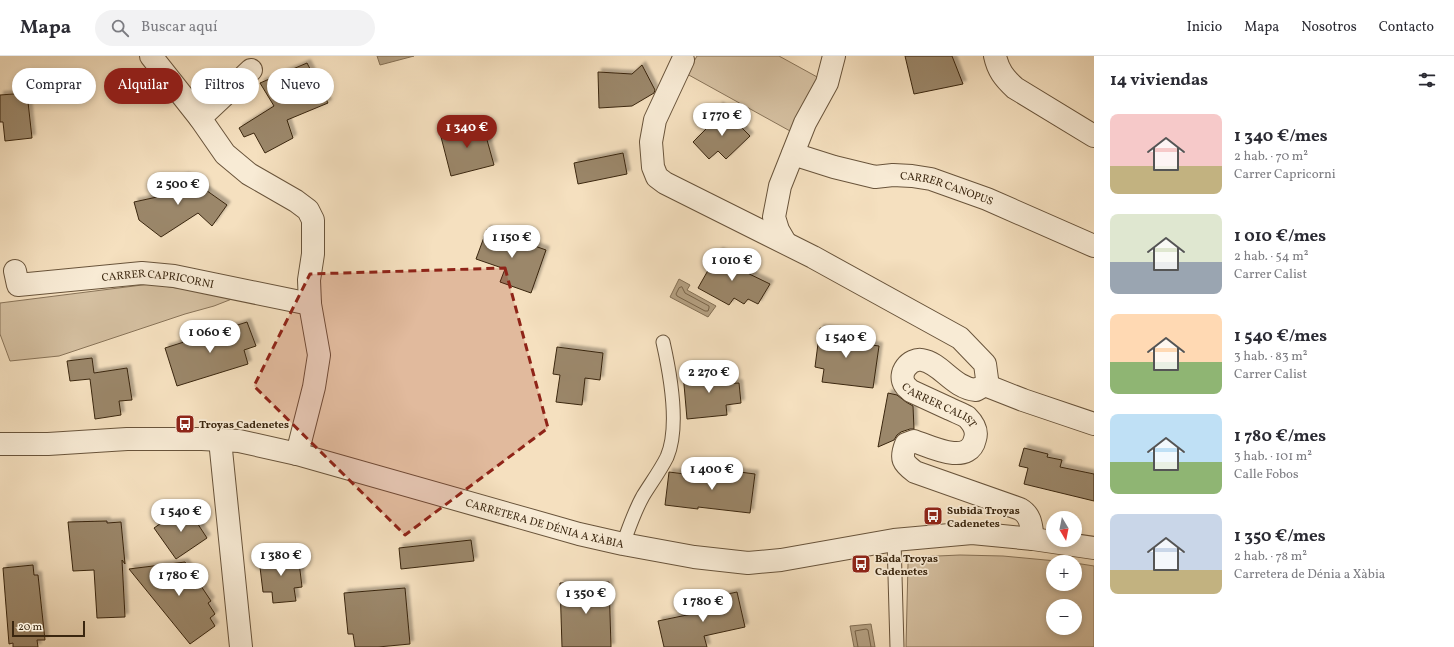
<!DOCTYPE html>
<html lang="es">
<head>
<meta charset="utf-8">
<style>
  :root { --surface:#fff; --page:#f2f2f3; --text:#2b2b33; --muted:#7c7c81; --line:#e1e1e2; --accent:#8f2418 }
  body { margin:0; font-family:Vollkorn,serif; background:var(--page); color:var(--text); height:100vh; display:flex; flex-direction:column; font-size:15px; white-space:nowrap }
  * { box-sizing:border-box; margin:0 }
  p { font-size:13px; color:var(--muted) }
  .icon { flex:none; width:22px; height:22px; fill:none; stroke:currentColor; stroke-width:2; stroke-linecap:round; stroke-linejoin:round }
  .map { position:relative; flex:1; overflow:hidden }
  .sheet { display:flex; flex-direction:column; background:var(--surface); width:360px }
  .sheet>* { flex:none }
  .top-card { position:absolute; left:12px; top:12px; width:380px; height:36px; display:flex; gap:8px }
  .needle { width:26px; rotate:170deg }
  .controls { position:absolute; left:1046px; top:455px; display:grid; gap:8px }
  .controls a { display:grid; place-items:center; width:36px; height:36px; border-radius:50%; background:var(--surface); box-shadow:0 2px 6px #0003; font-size:20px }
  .scale { position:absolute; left:12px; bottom:10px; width:73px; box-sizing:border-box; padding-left:4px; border:2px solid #3a260f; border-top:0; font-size:11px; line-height:14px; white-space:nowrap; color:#3a260f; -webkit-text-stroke:3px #f8ebd5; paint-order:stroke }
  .price { position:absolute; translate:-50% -34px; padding:0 9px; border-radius:14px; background:#fff; color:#222; font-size:13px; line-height:26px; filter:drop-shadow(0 1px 2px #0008) }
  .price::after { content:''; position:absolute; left:50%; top:24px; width:12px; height:9px; margin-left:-6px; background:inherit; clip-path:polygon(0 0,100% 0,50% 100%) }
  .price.on { background:var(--accent); color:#fff }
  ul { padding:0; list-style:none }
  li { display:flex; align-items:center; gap:12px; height:100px; padding:0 16px }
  li span { display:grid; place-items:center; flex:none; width:112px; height:80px; border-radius:8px; color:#555 }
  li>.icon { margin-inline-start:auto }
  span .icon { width:48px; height:48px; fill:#fffc; stroke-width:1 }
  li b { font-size:17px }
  h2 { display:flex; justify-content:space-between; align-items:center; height:48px; padding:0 16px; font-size:17px }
  .chip { padding:0 14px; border-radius:18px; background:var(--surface); box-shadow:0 2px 6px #0003; font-size:14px; line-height:36px }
  .chip.on { background:var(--accent); color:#fff }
  header { display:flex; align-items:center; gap:24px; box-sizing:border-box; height:56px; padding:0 20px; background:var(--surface); border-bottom:1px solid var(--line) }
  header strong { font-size:19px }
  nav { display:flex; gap:22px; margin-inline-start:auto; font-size:14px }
  .search { width:280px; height:36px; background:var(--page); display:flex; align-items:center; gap:10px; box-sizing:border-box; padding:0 14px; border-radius:22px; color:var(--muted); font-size:15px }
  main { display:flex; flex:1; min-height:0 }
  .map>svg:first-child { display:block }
  .green { fill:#d5c0a1; stroke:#887358; fill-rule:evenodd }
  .water { fill:#b5a183; stroke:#847055 }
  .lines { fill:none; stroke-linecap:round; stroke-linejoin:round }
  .shore { stroke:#786449; stroke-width:1 }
  .building { fill:#9b876b; stroke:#3a260f; filter:url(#shadow) }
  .service-casing { stroke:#69543b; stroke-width:15 }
  .minor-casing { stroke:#69543b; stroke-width:24 }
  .tertiary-casing { stroke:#69543b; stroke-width:24 }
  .service { stroke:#f8ebd5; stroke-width:13 }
  .minor { stroke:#f8ebd5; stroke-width:22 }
  .tertiary { stroke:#f8ebd5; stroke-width:22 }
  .marked { fill:#8f2418; fill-opacity:0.2; stroke:#8f2418; stroke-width:3; stroke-dasharray:8 5; stroke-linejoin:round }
  .labels { text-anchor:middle; stroke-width:3.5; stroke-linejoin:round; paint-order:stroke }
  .street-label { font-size:11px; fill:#3a260f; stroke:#f8ebd5 }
  .poi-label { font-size:11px; font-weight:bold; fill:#3a260f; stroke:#f8ebd5; text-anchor:start }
</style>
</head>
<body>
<header>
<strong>Mapa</strong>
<div class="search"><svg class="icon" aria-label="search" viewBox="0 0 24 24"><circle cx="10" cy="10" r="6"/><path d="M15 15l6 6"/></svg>Buscar aquí</div>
<nav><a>Inicio</a><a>Mapa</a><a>Nosotros</a><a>Contacto</a></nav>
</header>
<main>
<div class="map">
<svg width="1094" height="591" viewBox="0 0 1094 591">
  <defs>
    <filter id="shadow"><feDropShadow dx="3.5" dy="-3.5" stdDeviation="1" flood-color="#0004"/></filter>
  </defs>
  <rect width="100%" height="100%" fill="#f5e0bf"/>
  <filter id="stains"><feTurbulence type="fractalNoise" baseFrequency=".005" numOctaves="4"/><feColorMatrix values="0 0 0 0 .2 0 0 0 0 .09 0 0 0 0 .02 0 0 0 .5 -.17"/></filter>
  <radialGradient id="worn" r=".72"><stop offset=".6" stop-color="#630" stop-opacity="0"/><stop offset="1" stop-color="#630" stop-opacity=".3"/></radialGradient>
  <path class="green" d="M697 0H779L819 22 790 75 687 18Z
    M150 228 237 241 214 250 185 258 59 300 10 305 0 278V247Z
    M960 499 1003 500 1067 506H1053V528H1075V507L1094 510V591H906L908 508 915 501ZM1053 550H1075V572H1053Z"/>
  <path class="water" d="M377 0H414L380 9Z
    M679 223 690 229 687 234 716 250 708 261 670 241Z
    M871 568 875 591H854L850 570Z"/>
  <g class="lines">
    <path class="shore" d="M682 231 685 237 709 250V252L708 255H705L677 240 676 238 679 232Z
      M858 591 855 575 866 573 868 574 871 591"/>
  </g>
  <path class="building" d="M905 0H952L963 28 914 38Z
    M307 7 328 47 287 64 293 82 265 97 254 77 244 81 239 72 274 50 260 27Z
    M642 9 655 34 654 37 632 50 599 52 598 16 632 18Z
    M27 37 32 82 5 85 3 66H0V39Z
    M719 49 750 80 726 103 718 95 709 103 693 86 708 71 719 69Z
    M482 66 494 109 451 120 440 77Z
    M623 97 627 118 578 128 574 107Z
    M186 120 227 149 212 170 198 157 161 181 139 164 134 146 157 141 156 128Z
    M487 173 546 194 531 237 500 226 505 213 476 203Z
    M719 195 741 206 739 213 770 228 758 248 748 243 744 248 734 242 729 249 698 232Z
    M247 266 256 290 244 294 248 308 177 330 165 292Z
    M820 272 859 277 857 287 879 290 873 332 822 326 824 313 815 311Z
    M557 291 603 297 600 324 585 322 582 349 556 346 560 319 553 318Z
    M92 302 94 317 127 312 132 344 119 345 121 359 95 363 90 323 70 325 67 305Z
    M719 313 721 328 739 327 741 347 726 349 727 359 687 363 683 317Z
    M888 337 897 339 906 346 913 350 914 373H910L901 376 897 379 894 384 878 391Z
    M1024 392 1048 398 1047 401 1062 404 1060 411 1094 418V445L1024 428 1028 412 1019 410Z
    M717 413 755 418 750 457 698 451V453L665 449 669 416 716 422Z
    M186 450 207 482 176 503 154 472Z
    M107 465V467L121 466 125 508 122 504 125 561 97 562 94 514 73 515 68 466Z
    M471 484 474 505 401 513 399 492Z
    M298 498 302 531 294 532 296 545 273 547 272 536H263L259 503Z
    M185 506 211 545 208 547 215 558 210 562 215 570 190 588 129 513Z
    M33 509 34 519H38L45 584H37L38 591H13V587L9 588 3 512Z
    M609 526 611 591H562L560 527Z
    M405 532 410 588 378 591H355L353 578H348L344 537Z
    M737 536 745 571 704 580 707 591H664L658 565 706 555 704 543Z"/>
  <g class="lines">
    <defs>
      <path id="service" d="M894 484 897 591
        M623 488C629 472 634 456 643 440 651 427 660 415 667 401 680 371 670 317 663 286"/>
      <g id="minor">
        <path d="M151 0 200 62 225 98 249 118 296 145 308 154 313 164V198L309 224 310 248 319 299 314 331 297 398"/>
        <path d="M995 0C998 14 1004 22 1015 32L1094 80"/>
        <path id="s1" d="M683 4 655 64 651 86 653 111 657 121 665 127 813 201 960 282 985 308 987 323 985 329 976 334C953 332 941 307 922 304 910 302 897 317 905 329 906 331 909 333 911 335 924 341 937 347 950 353 956 356 962 358 967 361 973 367 978 374 975 383 969 410 931 391 914 385L906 388C900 403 903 407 915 416L1020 453C1032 460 1031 471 1033 483"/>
        <path d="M200 62 251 14"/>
        <path id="s2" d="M793 98 834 111 875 121 893 119 912 120 931 123 987 143 1094 190"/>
        <path d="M785 186 778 174 774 161 780 130 805 67 827 27 834 0"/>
        <path id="s3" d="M15 215 18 229 142 217 174 220 310 248"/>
        <path d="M985 329 1023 344 1094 368"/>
        <path d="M220 384 241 591"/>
      </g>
      <g id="tertiary">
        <path id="s4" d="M0 388H48L127 383H202L239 385 297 398 579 478 623 488 694 501 748 507 781 504 894 484 972 477 1033 483 1094 492"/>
      </g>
    </defs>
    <use href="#service" class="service-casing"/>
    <use href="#minor" class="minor-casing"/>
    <use href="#tertiary" class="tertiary-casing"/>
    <use href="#service" class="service"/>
    <use href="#minor" class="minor"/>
    <use href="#tertiary" class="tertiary"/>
  </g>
  <path class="marked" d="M505 212 548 372 405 479 254 330 310 218Z"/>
  <defs>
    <symbol id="bus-square" viewBox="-11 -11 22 22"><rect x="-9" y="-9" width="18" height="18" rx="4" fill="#8f2418" stroke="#f8ebd5"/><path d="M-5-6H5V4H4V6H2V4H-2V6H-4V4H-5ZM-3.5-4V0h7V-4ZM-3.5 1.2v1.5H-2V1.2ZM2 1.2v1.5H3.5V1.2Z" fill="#fff"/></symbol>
  </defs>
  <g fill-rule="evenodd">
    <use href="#bus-square" x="174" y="357" width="22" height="22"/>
    <use href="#bus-square" x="922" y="449" width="22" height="22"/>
    <use href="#bus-square" x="850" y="497" width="22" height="22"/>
  </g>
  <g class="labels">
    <g class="street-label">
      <text dy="4" stroke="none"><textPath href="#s2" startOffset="159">CARRER CANOPUS</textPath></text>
      <text dy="4" stroke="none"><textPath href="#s3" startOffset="155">CARRER CAPRICORNI</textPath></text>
      <text dy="4" stroke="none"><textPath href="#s1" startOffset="676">CARRER CALIST</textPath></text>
      <text dy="4" stroke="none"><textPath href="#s4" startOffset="556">CARRETERA DE DÉNIA A XÀBIA</textPath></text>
    </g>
    <g class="poi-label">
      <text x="199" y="372">Troyas Cadenetes</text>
      <text x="947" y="458">Subida Troyas<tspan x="947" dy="13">Cadenetes</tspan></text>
      <text x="875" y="506">Bada Troyas<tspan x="875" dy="13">Cadenetes</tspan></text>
    </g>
  </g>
  <rect width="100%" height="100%" filter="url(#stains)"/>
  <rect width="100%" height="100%" fill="url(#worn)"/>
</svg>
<div class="controls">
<a><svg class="needle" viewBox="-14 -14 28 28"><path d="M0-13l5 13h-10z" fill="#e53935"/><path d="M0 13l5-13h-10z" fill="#7c7c81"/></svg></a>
<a>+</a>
<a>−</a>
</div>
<div class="scale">20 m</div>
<b class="price" style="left:722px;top:81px">1 770 €</b>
<b class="price on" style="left:467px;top:93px">1 340 €</b>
<b class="price" style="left:178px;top:150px">2 500 €</b>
<b class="price" style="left:512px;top:203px">1 150 €</b>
<b class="price" style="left:732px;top:226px">1 010 €</b>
<b class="price" style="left:210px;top:298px">1 060 €</b>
<b class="price" style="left:846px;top:303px">1 540 €</b>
<b class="price" style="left:709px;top:338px">2 270 €</b>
<b class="price" style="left:712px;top:435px">1 400 €</b>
<b class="price" style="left:181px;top:477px">1 540 €</b>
<b class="price" style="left:281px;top:521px">1 380 €</b>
<b class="price" style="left:179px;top:541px">1 780 €</b>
<b class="price" style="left:586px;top:559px">1 350 €</b>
<b class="price" style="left:703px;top:567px">1 780 €</b>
<div class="top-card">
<a class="chip">Comprar</a>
<a class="chip on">Alquilar</a>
<a class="chip">Filtros</a>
<a class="chip">Nuevo</a>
</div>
</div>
<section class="sheet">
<h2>14 viviendas<svg class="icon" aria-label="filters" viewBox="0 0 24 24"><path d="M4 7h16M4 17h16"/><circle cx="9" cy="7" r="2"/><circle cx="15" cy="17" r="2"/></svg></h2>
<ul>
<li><span style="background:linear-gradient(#f6c9c9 65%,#c2b280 0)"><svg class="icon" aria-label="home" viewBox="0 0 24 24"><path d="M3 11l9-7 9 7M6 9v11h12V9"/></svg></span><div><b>1 340 €/mes</b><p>2 hab. · 70 m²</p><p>Carrer Capricorni</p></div></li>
<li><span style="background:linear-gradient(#dfe7d0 60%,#9aa5b1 0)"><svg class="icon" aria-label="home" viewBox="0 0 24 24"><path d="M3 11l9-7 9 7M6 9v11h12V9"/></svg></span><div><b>1 010 €/mes</b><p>2 hab. · 54 m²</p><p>Carrer Calist</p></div></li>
<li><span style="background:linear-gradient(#ffd9b3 60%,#8fb573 0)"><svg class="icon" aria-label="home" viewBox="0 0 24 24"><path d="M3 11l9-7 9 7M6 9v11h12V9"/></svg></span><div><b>1 540 €/mes</b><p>3 hab. · 83 m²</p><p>Carrer Calist</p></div></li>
<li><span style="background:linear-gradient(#bfe0f5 60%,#8fb573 0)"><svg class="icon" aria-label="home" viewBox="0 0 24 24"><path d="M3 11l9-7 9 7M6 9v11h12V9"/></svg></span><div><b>1 780 €/mes</b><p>3 hab. · 101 m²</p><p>Calle Fobos</p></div></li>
<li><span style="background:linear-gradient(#c9d6e8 70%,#c2b280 0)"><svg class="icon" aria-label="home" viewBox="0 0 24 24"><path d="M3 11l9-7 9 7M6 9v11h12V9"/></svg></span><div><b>1 350 €/mes</b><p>2 hab. · 78 m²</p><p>Carretera de Dénia a Xàbia</p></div></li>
</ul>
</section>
</main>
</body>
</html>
